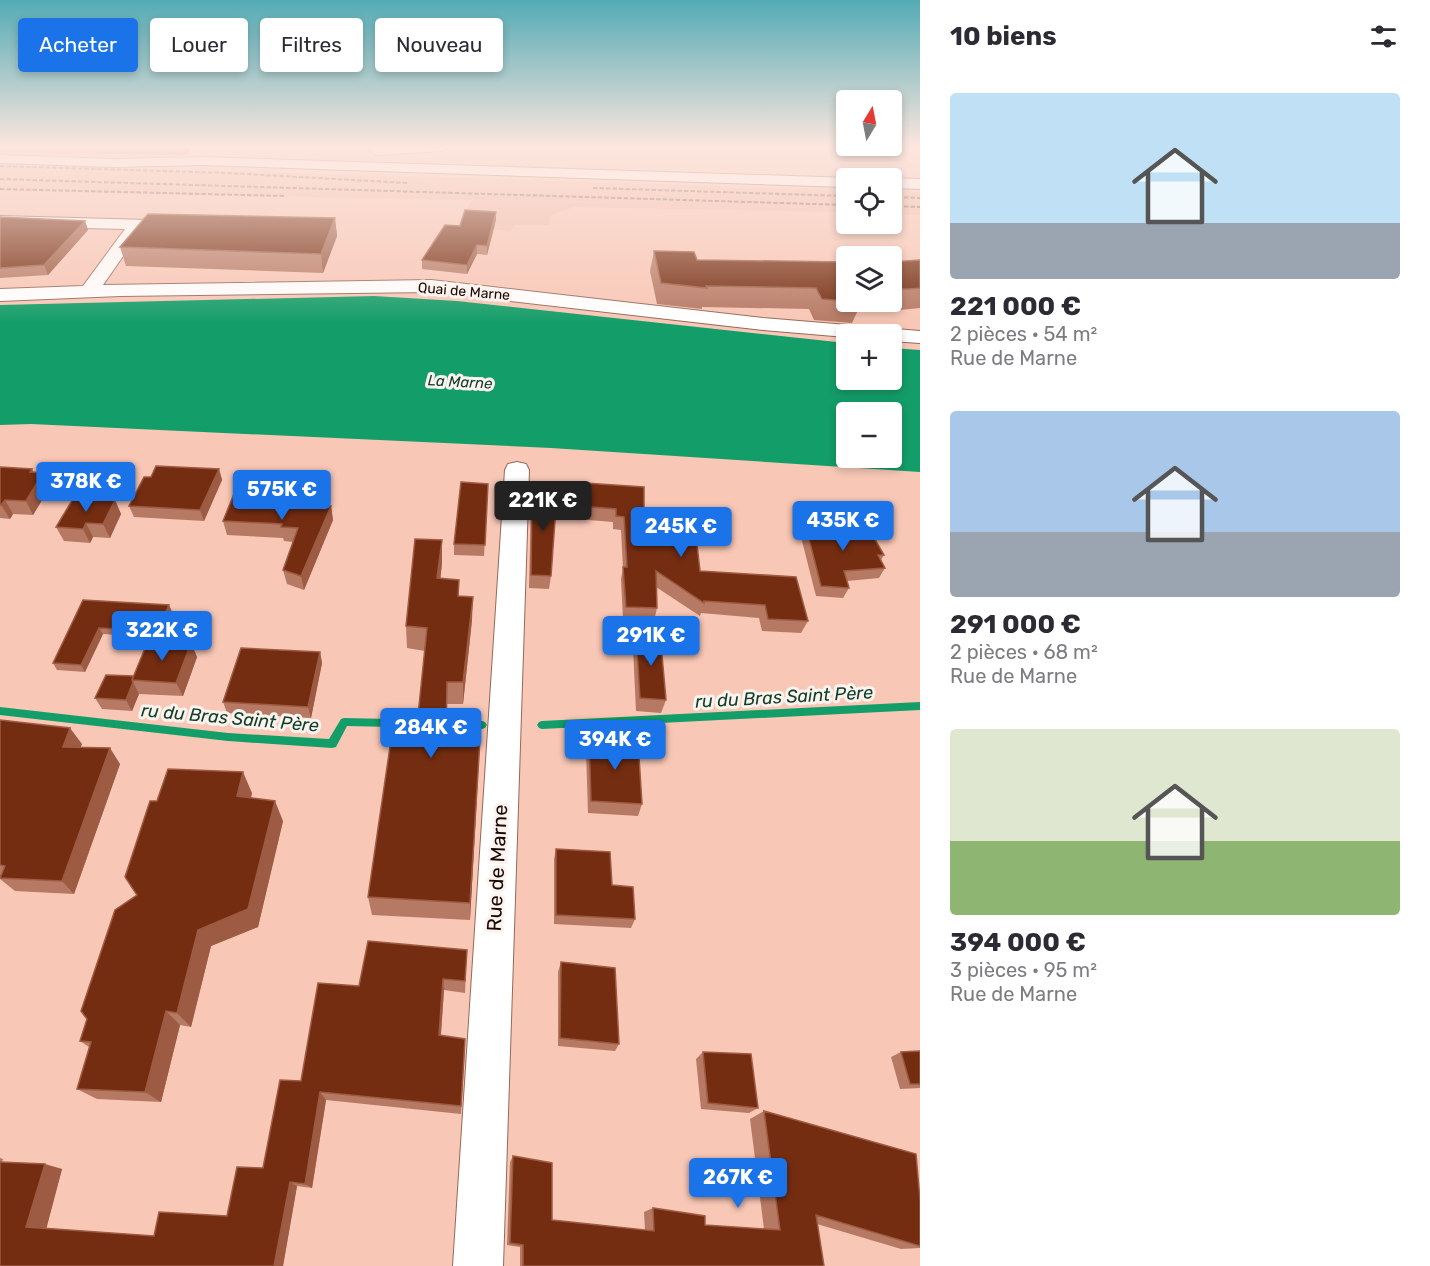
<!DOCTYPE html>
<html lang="fr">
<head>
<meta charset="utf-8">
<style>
  :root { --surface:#fff; --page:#f7f7f7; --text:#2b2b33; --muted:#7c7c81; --accent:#1a73e8 }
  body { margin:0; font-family:Rubik,sans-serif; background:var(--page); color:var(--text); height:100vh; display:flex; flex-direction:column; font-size:22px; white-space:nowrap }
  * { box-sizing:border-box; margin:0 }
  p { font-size:20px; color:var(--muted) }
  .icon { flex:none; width:33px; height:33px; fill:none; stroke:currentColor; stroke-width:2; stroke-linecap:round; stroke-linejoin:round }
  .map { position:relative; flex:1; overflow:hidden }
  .panel { display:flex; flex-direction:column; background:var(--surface); width:510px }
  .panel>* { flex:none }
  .top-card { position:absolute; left:18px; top:18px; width:570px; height:54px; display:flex; gap:12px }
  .needle { width:39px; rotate:10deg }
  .tools { position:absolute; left:836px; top:90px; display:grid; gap:12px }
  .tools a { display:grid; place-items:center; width:66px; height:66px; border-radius:6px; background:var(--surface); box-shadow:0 3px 9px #0003; font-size:30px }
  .price { position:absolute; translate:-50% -51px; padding:0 14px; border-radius:6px; background:var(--accent); color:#fff; font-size:20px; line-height:39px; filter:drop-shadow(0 2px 3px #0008) }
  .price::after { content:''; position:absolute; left:50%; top:36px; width:18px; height:14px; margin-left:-9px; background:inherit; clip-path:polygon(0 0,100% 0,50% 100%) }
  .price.current { background:#222; color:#fff }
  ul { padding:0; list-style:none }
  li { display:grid; align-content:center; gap:12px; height:318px; padding:0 30px }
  li span { display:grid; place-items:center; height:186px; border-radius:6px; color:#555 }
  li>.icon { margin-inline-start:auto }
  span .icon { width:108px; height:108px; fill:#fffc; stroke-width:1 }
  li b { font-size:26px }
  h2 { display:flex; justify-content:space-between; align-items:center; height:72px; padding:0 30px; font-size:26px }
  .pill { padding:0 21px; border-radius:6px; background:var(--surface); box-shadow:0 3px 9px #0003; font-size:21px; line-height:54px }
  .pill.current { background:var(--accent); color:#fff }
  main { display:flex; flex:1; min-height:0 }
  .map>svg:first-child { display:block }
  .built { fill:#f2baa7 }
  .water { fill:#139d68; fill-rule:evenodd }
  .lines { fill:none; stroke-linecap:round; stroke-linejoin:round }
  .stream { fill:#139d68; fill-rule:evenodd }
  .minor-casing { stroke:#94695a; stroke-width:2 }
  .minor { fill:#fff; fill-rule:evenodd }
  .rail { stroke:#87685d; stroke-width:2; stroke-dasharray:4.5 2; stroke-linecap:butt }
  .wall { fill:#b67a64 }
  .shaded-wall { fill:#9c5b42 }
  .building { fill:#752d11; stroke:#9c5b42; stroke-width:1.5 }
  .labels { text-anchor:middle; stroke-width:6; stroke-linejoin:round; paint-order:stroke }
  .far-street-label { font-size:14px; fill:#180904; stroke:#fcf2ee }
  .far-water-label { font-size:15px; font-style:italic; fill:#0e402a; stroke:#fcf2ee }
  .water-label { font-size:18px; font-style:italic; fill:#0e402a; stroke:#fcf2ee }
  .near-street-label { font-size:20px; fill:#180904; stroke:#fcf2ee }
</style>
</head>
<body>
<main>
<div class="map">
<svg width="920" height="1266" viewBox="0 0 920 1266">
  <rect width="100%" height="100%" fill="#f8c7b6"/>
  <path class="built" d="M0 164 846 190V212L574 207 551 215 550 225H515L510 231 458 225 472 200 0 191Z
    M891 191 920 192V215L891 214Z"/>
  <path class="water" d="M374 296 457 301 846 343V380H891V348L920 350V472L551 448 31 424 0 425V305ZM846 412H891V458H846Z"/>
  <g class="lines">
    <path class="stream" d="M920 702V710L542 729 539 728 537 725 539 722 542 721Z
      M0 707 228 733 329 739 341 719 344 718 482 721 485 722 487 725 485 728 482 729 347 726 336 747 332 748 228 741 0 715Z"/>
    <defs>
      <path id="minor" d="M375 147H448L441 151 376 155 369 151Z
        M0 155 114 159 203 157 851 178H846V187L203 165 114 167 0 163Z
        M890 178H891L920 179V189L891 188Z
        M0 216 186 221 188 225 186 229 180 230 142 229 103 285 431 280 763 318 920 331V343L891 341V334H846V337L763 330 431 292 120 296 0 301V289L83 286 125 229 0 226Z
        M517 462 526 464 529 470 503 1266H453L505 470 508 464Z"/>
    </defs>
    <use href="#minor" class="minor-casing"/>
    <use href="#minor" class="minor"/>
    <path class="rail" d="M0 166 227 173 407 183
      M0 179 846 205
      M593 188 846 196
      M0 189 285 196
      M891 197 920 198
      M891 206 920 207"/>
  </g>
  <path class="wall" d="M0 147H192L187 155 0 152Z
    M0 217 85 221 88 230 48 275 0 278Z
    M335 218 337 236 323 273 126 266 120 247Z
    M496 220 487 255 477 254 467 274 422 269V260L460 226Z
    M654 251 697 260 846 262V302H891V262L920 260V308L900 310H858L852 323 814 320 809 309 702 307V309L657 304 650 271Z
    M0 467 43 473 50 487 33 515 13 514 10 519 0 518Z
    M219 469 222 480 204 521 134 517 129 506 151 477Z
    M569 482 644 514 700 571 808 621 801 633 762 631 759 618 701 613 700 616 656 587 657 608 654 621 623 619 621 579 623 568 621 530 613 529V522L565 518Z
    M488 484 484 556 454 555V544Z
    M532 490 551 576 549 589 529 588 531 503Z
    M264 498 331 506 333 520 304 590 287 584 283 570 293 542 284 541 283 538 227 535 223 521Z
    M115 500 121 514 110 538 93 537 90 543 64 541 56 527Z
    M812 524 884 555 881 560 885 568 879 578 847 581 849 588 843 598 816 596 802 541 807 531H808Z
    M442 540V563L440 579 459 580V596L472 620 463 704H447V737L480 739 470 920 372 915 368 897 416 735 425 651 407 648 406 626Z
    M83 600 169 605 172 612 161 638 103 634 85 672 57 670 53 663Z
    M636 635 666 700 661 713 636 711 633 648Z
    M191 643 197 657 183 696 139 694 132 711 102 709 95 698Z
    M320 652 322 663 311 718 227 713 223 702Z
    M0 720 82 744 80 747 120 764 74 894 15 891 0 879Z
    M589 738 642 804 638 816 588 813 586 751Z
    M252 793 251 798 283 821 258 927 211 946 191 1027 180 1025 161 1102 97 1099 77 1089 89 1047 80 1041 137 895 157 801Z
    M556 849 612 885 635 919 631 928 554 924V859Z
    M467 950 465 993 444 990 441 1035 465 1049 461 1114 326 1100 312 1188 297 1186 283 1266H0V1158L3 1159 2 1162 62 1169 46 1228 154 1236 227 1216 263 1168 301 1081 359 986Z
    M561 962 619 1044 615 1051 558 1046V972Z
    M920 1051V1088L900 1089 891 1057 901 1052Z
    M703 1052 758 1108 749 1113 701 1109 696 1059Z
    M764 1111 920 1200V1248L901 1249 817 1224 824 1266H520V1247L507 1245 510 1162 513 1156 552 1220 645 1230 644 1212 653 1208 705 1225 764 1229 750 1119Z"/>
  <path class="shaded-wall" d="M185 147H192L187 155Z
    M496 212V220L487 255V246Z
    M335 218 337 236 323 273 321 254Z
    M85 221 88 230 48 275 44 265Z
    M477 245V254L467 274V265Z
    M32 469 38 481 43 473 50 487 33 515 26 501 30 472Z
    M219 469 222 480 204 521 200 510Z
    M262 490 265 504 259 497Z
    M5 500 13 514 10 519 1 505Z
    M115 500 121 514 110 538 103 524Z
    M328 503 329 511 331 506 333 520 304 590 301 576Z
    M86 523 93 537 90 543 83 529Z
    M442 540V563L438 602 437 578Z
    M473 597 472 620 463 704V682Z
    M169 605 172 612 161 638 157 631Z
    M99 628 103 634 85 672 81 665Z
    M191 643 197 657 183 696 176 683Z
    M320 652 322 663 311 718 308 707Z
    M133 682 139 694 132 711 126 700Z
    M70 728 82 744 74 762 63 747Z
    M480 739 479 760 470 920V903Z
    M110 748 120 764 74 894 62 881Z
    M243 772 252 793 246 817 237 796Z
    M275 801 283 821 258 927 211 946 191 1027 177 1013 198 930Z
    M443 979 444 990 440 1045 439 1035Z
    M166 1011 180 1025 161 1102 145 1092Z
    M320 1092 326 1100 312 1188 305 1184Z
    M45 1164 62 1169 46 1230 26 1227Z
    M290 1182 297 1186 283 1266H274Z"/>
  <path class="building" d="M465 210 496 212 487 246 477 245 467 265 422 260 445 225 460 226Z
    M148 214 335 218 321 254 120 247Z
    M0 217 85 221 44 265 0 268Z
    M654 251 694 252 697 260 846 262V301L822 299 816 288 706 286 707 288 661 283Z
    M920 260V288L909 289H891V262Z
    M156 466 219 469 200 510 129 506 144 477H151Z
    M0 467 32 469 30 472 43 473 26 501 5 500 1 505H0Z
    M461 482 488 484 485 545 454 544Z
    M569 482 644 487V514L694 518 700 571 796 577 808 621 768 619 765 605 704 601V603L656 571 657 608 626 607 623 567H627L624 517 616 516V509L567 505Z
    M236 489 262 490 259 497 328 503 326 506H331L301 576 283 570 298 528 281 527 282 524 223 521Z
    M532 490 557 492 551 576 531 575Z
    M73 499 115 500 103 524 86 523 83 529 56 527Z
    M812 524H866L884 555H878L885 568 844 571 849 588 821 586 807 531H814Z
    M415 539 442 540 437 578 459 580 458 596 473 597 463 682H447L446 736 480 739 470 903 368 897 392 733 416 735 427 628 406 626Z
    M83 600 169 605 157 631 99 628 81 665 53 663Z
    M660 633 666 700 640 698 636 635Z
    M148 641 191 643 176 683 132 680Z
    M241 648 320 652 308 707 223 702Z
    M106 675 133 676 132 680 133 682 126 700 95 698Z
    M0 720 70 728 63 747 110 748 62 881 0 878 5 866 0 865Z
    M589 738 638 741 642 804 591 801Z
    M168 769 243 772 237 796 275 801 248 909 198 930 177 1013 166 1011 145 1092 77 1089 91 1042 80 1041 87 1019 81 1011 115 910 137 895 125 877 150 801H157Z
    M556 849 610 852 612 885 633 887 635 919 556 915Z
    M368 941 467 950 465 981 443 979 439 1035 465 1039 461 1106 320 1092 305 1184 290 1182 274 1266H0V1162L45 1164 26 1227 154 1236 159 1212 227 1216 237 1167 263 1168 280 1080 301 1081 318 983 359 986Z
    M561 962 615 968 619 1044 560 1038Z
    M920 1051V1084H910L901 1052Z
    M703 1052 751 1054 758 1108 708 1103Z
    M764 1111 916 1154 920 1200V1246L816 1215 824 1266H523V1245L510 1243 513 1156 552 1163V1220L654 1231 653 1208 705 1216V1225L780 1230Z"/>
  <linearGradient id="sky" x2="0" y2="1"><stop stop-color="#53abb5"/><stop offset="0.45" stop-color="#fce6de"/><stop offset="1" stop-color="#fce6de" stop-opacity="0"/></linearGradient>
  <rect width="920" height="324" fill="url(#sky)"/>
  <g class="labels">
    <g class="far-street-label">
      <text transform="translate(464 291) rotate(5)" y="5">Quai de Marne</text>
    </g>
    <g class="far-water-label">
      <text transform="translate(460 382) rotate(3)" y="5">La Marne</text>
    </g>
    <g class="water-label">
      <text transform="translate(784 697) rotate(-3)" y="6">ru du Bras Saint Père</text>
      <text transform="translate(230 718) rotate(5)" y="6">ru du Bras Saint Père</text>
    </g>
    <g class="near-street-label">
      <text transform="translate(497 868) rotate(-87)" y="7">Rue de Marne</text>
    </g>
  </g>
</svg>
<div class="tools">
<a><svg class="needle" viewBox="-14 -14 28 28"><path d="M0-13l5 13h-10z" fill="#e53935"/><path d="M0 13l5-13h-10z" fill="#7c7c81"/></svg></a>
<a><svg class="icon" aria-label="locate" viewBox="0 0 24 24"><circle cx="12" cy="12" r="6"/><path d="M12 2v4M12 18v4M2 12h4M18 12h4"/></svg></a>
<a><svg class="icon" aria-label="layers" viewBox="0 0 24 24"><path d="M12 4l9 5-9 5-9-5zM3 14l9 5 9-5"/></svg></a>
<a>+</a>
<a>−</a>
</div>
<b class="price" style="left:86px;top:513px">378K €</b>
<b class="price" style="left:282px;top:521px">575K €</b>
<b class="price current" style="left:543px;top:532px">221K €</b>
<b class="price" style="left:843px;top:552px">435K €</b>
<b class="price" style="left:681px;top:558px">245K €</b>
<b class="price" style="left:162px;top:662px">322K €</b>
<b class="price" style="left:651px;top:667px">291K €</b>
<b class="price" style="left:431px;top:759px">284K €</b>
<b class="price" style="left:615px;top:771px">394K €</b>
<b class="price" style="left:738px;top:1209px">267K €</b>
<div class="top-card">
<a class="pill current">Acheter</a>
<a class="pill">Louer</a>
<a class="pill">Filtres</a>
<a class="pill">Nouveau</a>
</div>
</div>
<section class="panel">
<h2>10 biens<svg class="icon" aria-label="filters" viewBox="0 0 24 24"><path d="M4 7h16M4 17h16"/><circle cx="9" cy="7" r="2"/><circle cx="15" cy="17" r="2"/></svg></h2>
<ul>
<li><span style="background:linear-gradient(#bfe0f5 70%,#9aa5b1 0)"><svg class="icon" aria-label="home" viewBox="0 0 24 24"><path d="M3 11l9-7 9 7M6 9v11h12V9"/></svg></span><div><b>221 000 €</b><p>2 pièces · 54 m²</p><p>Rue de Marne</p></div></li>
<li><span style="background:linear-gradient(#a9c7e8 65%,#9aa5b1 0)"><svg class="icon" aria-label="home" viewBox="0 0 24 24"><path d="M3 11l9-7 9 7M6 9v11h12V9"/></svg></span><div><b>291 000 €</b><p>2 pièces · 68 m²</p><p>Rue de Marne</p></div></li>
<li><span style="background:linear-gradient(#dfe7d0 60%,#8fb573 0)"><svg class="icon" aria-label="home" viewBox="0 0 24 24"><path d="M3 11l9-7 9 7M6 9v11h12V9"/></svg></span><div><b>394 000 €</b><p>3 pièces · 95 m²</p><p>Rue de Marne</p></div></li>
</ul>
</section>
</main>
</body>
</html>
